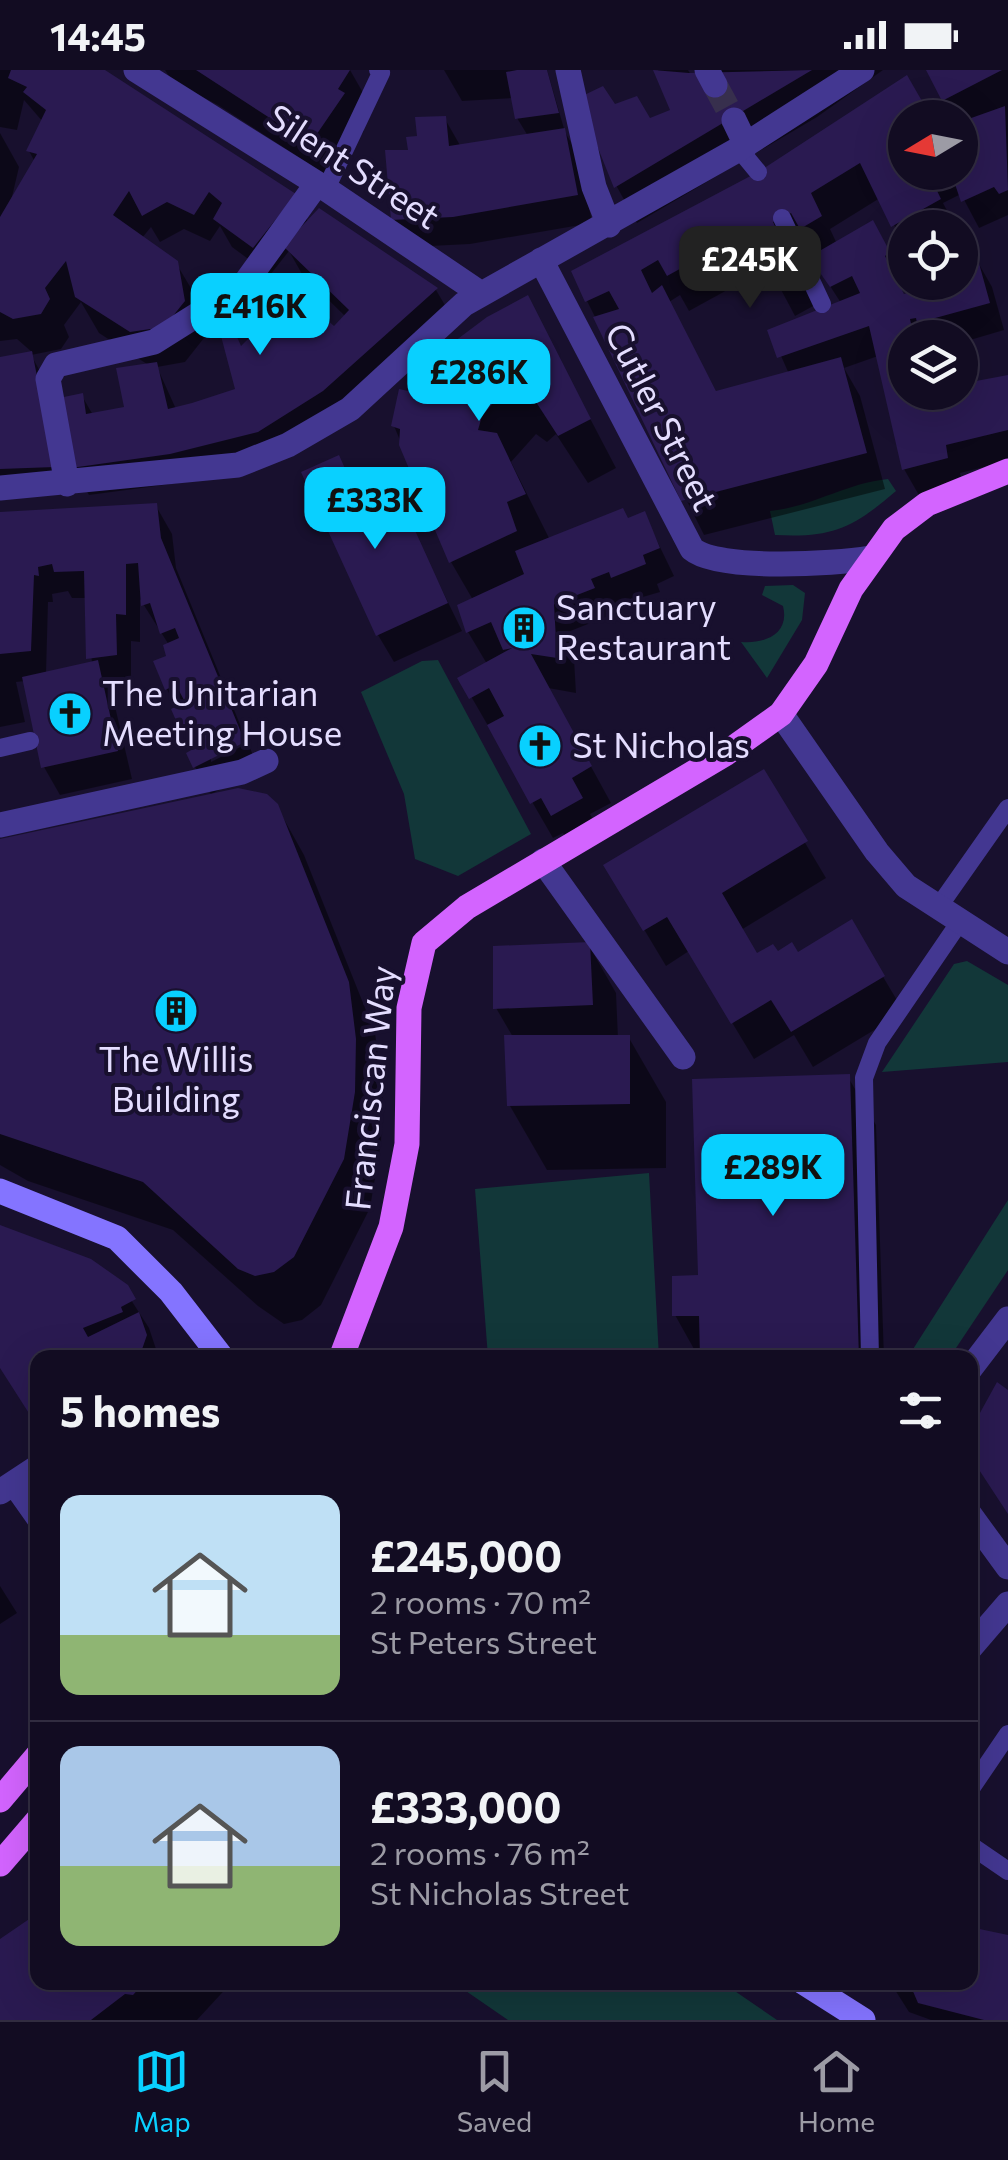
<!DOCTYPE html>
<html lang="en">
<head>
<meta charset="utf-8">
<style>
  :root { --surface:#120c22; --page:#1f1a2f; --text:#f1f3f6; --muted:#9c9ba5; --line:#312c40; --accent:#09d0ff }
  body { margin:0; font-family:Commissioner,sans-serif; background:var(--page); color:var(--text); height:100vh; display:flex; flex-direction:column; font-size:38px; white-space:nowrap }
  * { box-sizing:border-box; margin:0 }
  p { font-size:32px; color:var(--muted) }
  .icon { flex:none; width:55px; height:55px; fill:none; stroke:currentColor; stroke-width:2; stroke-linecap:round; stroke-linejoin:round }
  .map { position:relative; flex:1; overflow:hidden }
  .panel { position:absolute; left:30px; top:1280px; width:948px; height:640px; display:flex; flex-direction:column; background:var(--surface); border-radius:20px; box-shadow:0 10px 40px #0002,0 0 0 2px var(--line) }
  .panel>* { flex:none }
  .needle { width:65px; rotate:260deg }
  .controls { position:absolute; left:888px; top:30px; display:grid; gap:20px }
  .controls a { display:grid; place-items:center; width:90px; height:90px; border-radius:50%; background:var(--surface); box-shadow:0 10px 40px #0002,0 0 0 2px var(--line); font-size:50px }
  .price { position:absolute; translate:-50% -85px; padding:0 22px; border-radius:20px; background:var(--accent); color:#111; font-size:32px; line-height:65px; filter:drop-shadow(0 2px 5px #0008) }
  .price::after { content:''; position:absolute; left:50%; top:60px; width:30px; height:22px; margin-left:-15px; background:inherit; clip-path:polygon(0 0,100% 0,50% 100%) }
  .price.current { background:#222; color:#fff }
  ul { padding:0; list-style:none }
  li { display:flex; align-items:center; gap:30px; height:250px; padding:0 30px }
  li+li { border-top:2px solid var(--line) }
  li span { display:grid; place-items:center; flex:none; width:280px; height:200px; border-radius:20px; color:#555 }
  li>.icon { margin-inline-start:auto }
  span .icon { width:120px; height:120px; fill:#fffc; stroke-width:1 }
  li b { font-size:42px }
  h2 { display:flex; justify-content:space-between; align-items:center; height:120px; padding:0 30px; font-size:42px }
  .status { display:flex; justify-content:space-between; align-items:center; height:70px; padding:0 50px; background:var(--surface); direction:ltr }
  .status svg { height:28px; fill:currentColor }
  .tabs { display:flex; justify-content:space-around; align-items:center; height:140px; border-top:2px solid var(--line); background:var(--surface); font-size:28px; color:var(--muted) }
  .tabs a { display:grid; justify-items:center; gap:5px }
  .tabs .current { color:var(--accent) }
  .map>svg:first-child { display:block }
  .green { fill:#123739 }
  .shadow { fill:#0007; fill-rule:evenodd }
  .building { fill:#2a1a51 }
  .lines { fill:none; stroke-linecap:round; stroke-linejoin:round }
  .street-tunnel { stroke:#372f4d; stroke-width:25; stroke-dasharray:25 12; stroke-linecap:butt }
  .lane { stroke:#433791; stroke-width:18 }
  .street { stroke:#433791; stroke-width:25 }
  .secondary { stroke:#8474ff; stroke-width:25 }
  .primary { stroke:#d364ff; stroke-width:25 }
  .labels { text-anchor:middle; stroke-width:8; stroke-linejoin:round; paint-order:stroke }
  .street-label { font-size:35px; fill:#e4ddff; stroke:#18102e }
  .poi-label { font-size:35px; fill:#e4ddff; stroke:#18102e; text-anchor:start }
</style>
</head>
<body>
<div class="status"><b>14:45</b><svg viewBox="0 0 49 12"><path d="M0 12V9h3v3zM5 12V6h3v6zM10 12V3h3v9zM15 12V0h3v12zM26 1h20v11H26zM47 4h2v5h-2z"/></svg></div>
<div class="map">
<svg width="1008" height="1950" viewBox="0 0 1008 1950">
  <rect width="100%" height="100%" fill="#18102e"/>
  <path class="green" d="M888 409 896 421C853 458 833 468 775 465L770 441C812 437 846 413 888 409Z
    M793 515 805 523 802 550 767 608 741 572C765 574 790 564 783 536L762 525 765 516Z
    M438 590 531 764 458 806 415 789 404 724 361 622 422 591Z
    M967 891 1008 915V992L882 1002 954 894Z
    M649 1103 659 1287H488L475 1119Z
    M1008 1130V1200L950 1287H908Z
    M461 1913H723L777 1950H508L463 1919Z"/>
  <path class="shadow" d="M0 0H98L294 126 309 153 436 220 452 247 338 348 186 412 89 425 73 398 82 326 93 345 127 340 150 296 99 263 81 232 64 255 69 267 61 279 31 285 46 312 70 424 0 428V290L33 283 17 269 0 271V63L19 97 11 131 35 92 29 81 43 52 24 30 17 60 0 57ZM220 156 232 177 270 205 289 181 302 204 346 247 334 259 279 260 242 279 238 321 176 339 157 297 185 292 204 268 198 230 176 193 142 168 151 157 160 172 184 159 210 171Z
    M165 0H350L370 35 359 52 364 61 331 108 218 35 172 11Z
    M444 0H547L565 62 580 88 592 153 470 174 410 177 394 149 410 83 420 68 445 49 461 77 528 66 517 48 513 28 462 31Z
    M658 0H688L691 5 715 0H883L817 47 637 153 617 117 581 29 648 51 673 41Z
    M929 0H1008V145L979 158 961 124 943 133 956 158H905V176L880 128 830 159 837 174 872 153 904 211 899 215 905 226 960 212V193L976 189 992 217 1004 260 960 273V268H905V322H941L943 328 960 322V317L1008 309V391L960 403 963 415 920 427 904 399 878 286 844 298 860 326 885 419 704 465 587 231 759 104 906 8 929 48H905V102H960V48H955ZM813 178 818 185 812 188 841 233 770 261 789 304 717 323 669 232 680 225 689 241 769 197 795 246 815 235 792 189Z
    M527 228 616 398 588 413 556 364 547 372 536 364 511 392 550 470 644 444 674 506 657 514 660 522 605 538 608 546 568 562 573 572 576 623 548 618 611 733 590 744 601 765 573 780 563 763 553 768 461 609 487 594 468 562 473 530 451 492 394 356 410 324Z
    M338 389 369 450 386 457 407 448 462 561 394 592 378 565Z
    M156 436 172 464 176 498 246 669 211 686V692L248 673 259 700 211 724 195 697V681L167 619 169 575 140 529V572L131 571V613L110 615 132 709 60 725 44 697 25 611 16 612 25 652 0 657V444ZM68 521 72 528H87L92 594 46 604 48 532H53L52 524Z
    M763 702 826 808 741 860 756 886 797 885 851 853 904 942 813 997 794 965 754 989 689 881 666 896 627 831Z
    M276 735 304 785 375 963 383 1019 381 1072 370 1138 321 1235 302 1250 284 1254 258 1236 173 1160 28 1111 0 1095V771Z
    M588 874 616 923 618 968H629L666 1032V1098L547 1100 510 1036 513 967 496 938Z
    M848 1007 876 1055 884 1288H699L675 1245Z
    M0 1158 117 1208 149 1258 159 1288H38V1353L0 1291Z
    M0 1516 17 1543 0 1554Z
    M970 1859 1008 1867V1950H931L909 1942 890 1912H970Z
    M0 1872 38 1912H232L197 1950H0Z"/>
  <path class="building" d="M11 0H105L296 124 253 178 213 149 222 133 209 122 194 145 167 132 142 146 129 121 113 145 178 191 185 231 164 257 130 262 75 227 66 191 45 218 50 229 41 244 13 249 0 242V147L37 84 26 81 46 40 23 22 27 17 8 8Z
    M196 0H350L338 19 345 23 310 74Z
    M517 0H547L559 43 515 49 506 2Z
    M653 0 689 3 812 0 614 118 578 28 603 16 615 34 637 26 650 48 670 40Z
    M926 0H1002L942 31Z
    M907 5 930 45 905 48V102H928L941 129 891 157 860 93 811 123 822 146 800 159 791 143 773 152 796 199 772 212 749 161 667 206 658 190 641 200 652 223 662 215 716 321 841 287 867 383 681 431 593 247 619 239 609 221 585 232 571 201 758 102Z
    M1005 36 1008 120 999 124 994 117 961 132 951 102H960V52Z
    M446 46 449 76 565 58 578 125 453 147 391 150 385 80H408L406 67 417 66 415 47Z
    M319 138 438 218 323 321 258 362 170 384 71 398 59 328 83 323 86 344 124 337 116 298 157 292 168 339 192 333 235 319 221 266 234 260 241 276 268 249 278 257 307 232 334 256 349 240 283 176Z
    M873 150 890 182 885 186 904 224 917 220 915 212H960V190L977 186 990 233 917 253 916 248 910 249 914 268H905V322H934L935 327 960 322V314L1008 305V360L946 375 948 388 902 400 869 256 777 288 767 260 860 223 852 206 830 217 809 187Z
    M528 225 591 349 558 366 527 318 518 325 507 317 482 346 478 360 497 363 526 424 507 432 517 461 449 493 399 375 400 359 391 356 399 319 408 321 412 306 447 277 487 247Z
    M32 281 55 397 0 399V287Z
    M339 385 367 448 381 443 386 454 408 445 448 533 376 566 301 402Z
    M157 433 161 468 245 672 193 698 186 683 202 674 196 655 181 662 171 639 185 632 176 615 165 620 153 591 166 586 163 575 179 568 175 558 160 564 150 533 141 536 138 493 126 494V545L116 544 117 585 86 589 84 501 54 502 52 494 38 497 39 506 34 505 31 581 0 584V442Z
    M623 438 628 448 645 441 660 478 643 485 646 494 611 508 609 502 591 509 595 518 554 534 545 520 554 534 557 588 531 584 592 696 572 708 583 728 551 746 541 728 530 734 487 655 504 646 489 618 469 629 457 608 512 578 503 580 491 552 466 563 457 535 524 504 515 481Z
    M98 590 118 681 41 698 22 607Z
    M764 699 808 771 722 823 757 883 773 874 778 881 792 872 798 882 852 849 885 906 791 962 771 930 731 954 667 847 643 861 603 795Z
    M238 718 267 724 278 734 349 912 356 969 355 1022 344 1089 294 1187 274 1202 255 1206 238 1199 143 1112 0 1064V769Z
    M590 872 593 935 493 939V876Z
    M504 965H630V1034L507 1036Z
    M850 1004 859 1288H700L699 1246H672V1206L698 1205 692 1009Z
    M0 1155 91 1189 128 1215 136 1229 121 1237 123 1242 83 1258 88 1267 139 1242 147 1265 139 1288H38V1345L32 1348 0 1298Z
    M997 1312 1008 1320V1444L970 1386V1361Z
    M38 1843V1912H145L133 1925 125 1924 91 1950H0V1869Z
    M970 1857 1008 1865V1950H984L918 1933 909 1912H970Z"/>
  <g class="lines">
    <path class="street-tunnel" d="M715 15 734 50"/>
    <path class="lane" d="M739 79 758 102
      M326 119 381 3 378 0
      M782 148 822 234
      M0 678 30 671
      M937 839 1008 738
      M870 1288 864 1008 877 973 959 853
      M970 1720 1008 1664
      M970 1775 1008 1801"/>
    <path class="street" d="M136 0 326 119 480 223
      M568 0 594 117 609 155
      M707 0 715 15
      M734 50 746 75
      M541 190 692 479C718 501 834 494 870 488
      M67 414 48 309 56 295 154 272 243 216 316 115
      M0 418 238 395 288 375 350 339 464 234 739 79 862 0
      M781 644 877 782 906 816 1008 882
      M0 755 242 702 266 691
      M543 791 683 987
      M970 1299 1008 1249
      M14 1413 38 1447
      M0 1422 38 1397
      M970 1445 1008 1497
      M970 1578 1008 1534"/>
    <path class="secondary" d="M0 1121 117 1168 171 1222 222 1288
      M803 1912 863 1950"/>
    <path class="primary" d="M341 1288 391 1157 407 1074 409 938 424 873 467 837 725 684 781 644 816 594 851 519 894 459 927 434 1008 401
      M0 1730 38 1685
      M0 1794 38 1750"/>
  </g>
  <defs>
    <symbol id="building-disc" viewBox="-11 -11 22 22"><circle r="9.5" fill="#09d0ff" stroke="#18102e"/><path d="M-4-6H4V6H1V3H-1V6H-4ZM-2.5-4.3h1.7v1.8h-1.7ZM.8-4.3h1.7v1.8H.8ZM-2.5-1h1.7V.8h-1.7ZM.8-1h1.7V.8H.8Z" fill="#111"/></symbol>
    <symbol id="church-disc" viewBox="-11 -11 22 22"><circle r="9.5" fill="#09d0ff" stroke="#18102e"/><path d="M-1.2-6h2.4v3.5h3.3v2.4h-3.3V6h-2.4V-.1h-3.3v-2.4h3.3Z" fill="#111"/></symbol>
  </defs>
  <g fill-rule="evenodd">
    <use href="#building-disc" x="499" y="533" width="50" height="50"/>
    <use href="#church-disc" x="45" y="619" width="50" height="50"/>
    <use href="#church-disc" x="515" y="651" width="50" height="50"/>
    <use href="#building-disc" x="151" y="916" width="50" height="50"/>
  </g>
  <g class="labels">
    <g class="street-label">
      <text transform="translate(353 97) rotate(33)" y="12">Silent Street</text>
      <text transform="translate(661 347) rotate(63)" y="12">Cutler Street</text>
      <text transform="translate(371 1018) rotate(-84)" y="12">Franciscan Way</text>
    </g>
    <g class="poi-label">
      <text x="556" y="550">Sanctuary<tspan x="556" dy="40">Restaurant</tspan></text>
      <text x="102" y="636">The Unitarian<tspan x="102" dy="40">Meeting House</tspan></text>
      <text x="572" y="688">St Nicholas</text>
      <text x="176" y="1002" text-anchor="middle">The Willis<tspan x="176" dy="40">Building</tspan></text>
    </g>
  </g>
</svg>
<div class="controls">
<a><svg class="needle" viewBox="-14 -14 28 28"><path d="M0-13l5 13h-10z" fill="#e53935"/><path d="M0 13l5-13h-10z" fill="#9c9ba5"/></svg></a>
<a><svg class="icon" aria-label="locate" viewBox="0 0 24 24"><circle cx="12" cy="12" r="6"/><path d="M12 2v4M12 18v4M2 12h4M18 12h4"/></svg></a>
<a><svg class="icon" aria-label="layers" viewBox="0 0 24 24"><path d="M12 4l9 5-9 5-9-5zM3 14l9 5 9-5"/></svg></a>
</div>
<b class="price current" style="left:750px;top:241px">£245K</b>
<b class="price" style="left:260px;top:288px">£416K</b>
<b class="price" style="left:479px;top:354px">£286K</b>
<b class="price" style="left:375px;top:482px">£333K</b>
<b class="price" style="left:773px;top:1149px">£289K</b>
<section class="panel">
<h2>5 homes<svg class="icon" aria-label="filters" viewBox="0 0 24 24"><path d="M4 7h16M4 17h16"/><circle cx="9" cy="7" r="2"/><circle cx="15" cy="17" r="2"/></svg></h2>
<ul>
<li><span style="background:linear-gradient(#bfe0f5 70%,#8fb573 0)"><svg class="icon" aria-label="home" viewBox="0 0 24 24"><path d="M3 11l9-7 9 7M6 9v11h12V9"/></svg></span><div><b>£245,000</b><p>2 rooms · 70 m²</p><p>St Peters Street</p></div></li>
<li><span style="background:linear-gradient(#a9c7e8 60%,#8fb573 0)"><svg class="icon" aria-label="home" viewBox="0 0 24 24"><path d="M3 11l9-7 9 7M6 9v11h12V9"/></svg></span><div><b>£333,000</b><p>2 rooms · 76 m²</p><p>St Nicholas Street</p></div></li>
</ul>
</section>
</div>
<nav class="tabs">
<a class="current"><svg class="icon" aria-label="map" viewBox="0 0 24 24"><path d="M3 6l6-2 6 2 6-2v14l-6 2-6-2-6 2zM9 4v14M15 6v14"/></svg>Map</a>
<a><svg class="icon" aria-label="saved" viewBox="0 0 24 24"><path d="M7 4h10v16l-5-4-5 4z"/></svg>Saved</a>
<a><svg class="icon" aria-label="home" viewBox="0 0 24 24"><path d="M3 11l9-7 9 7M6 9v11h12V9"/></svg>Home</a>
</nav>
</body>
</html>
